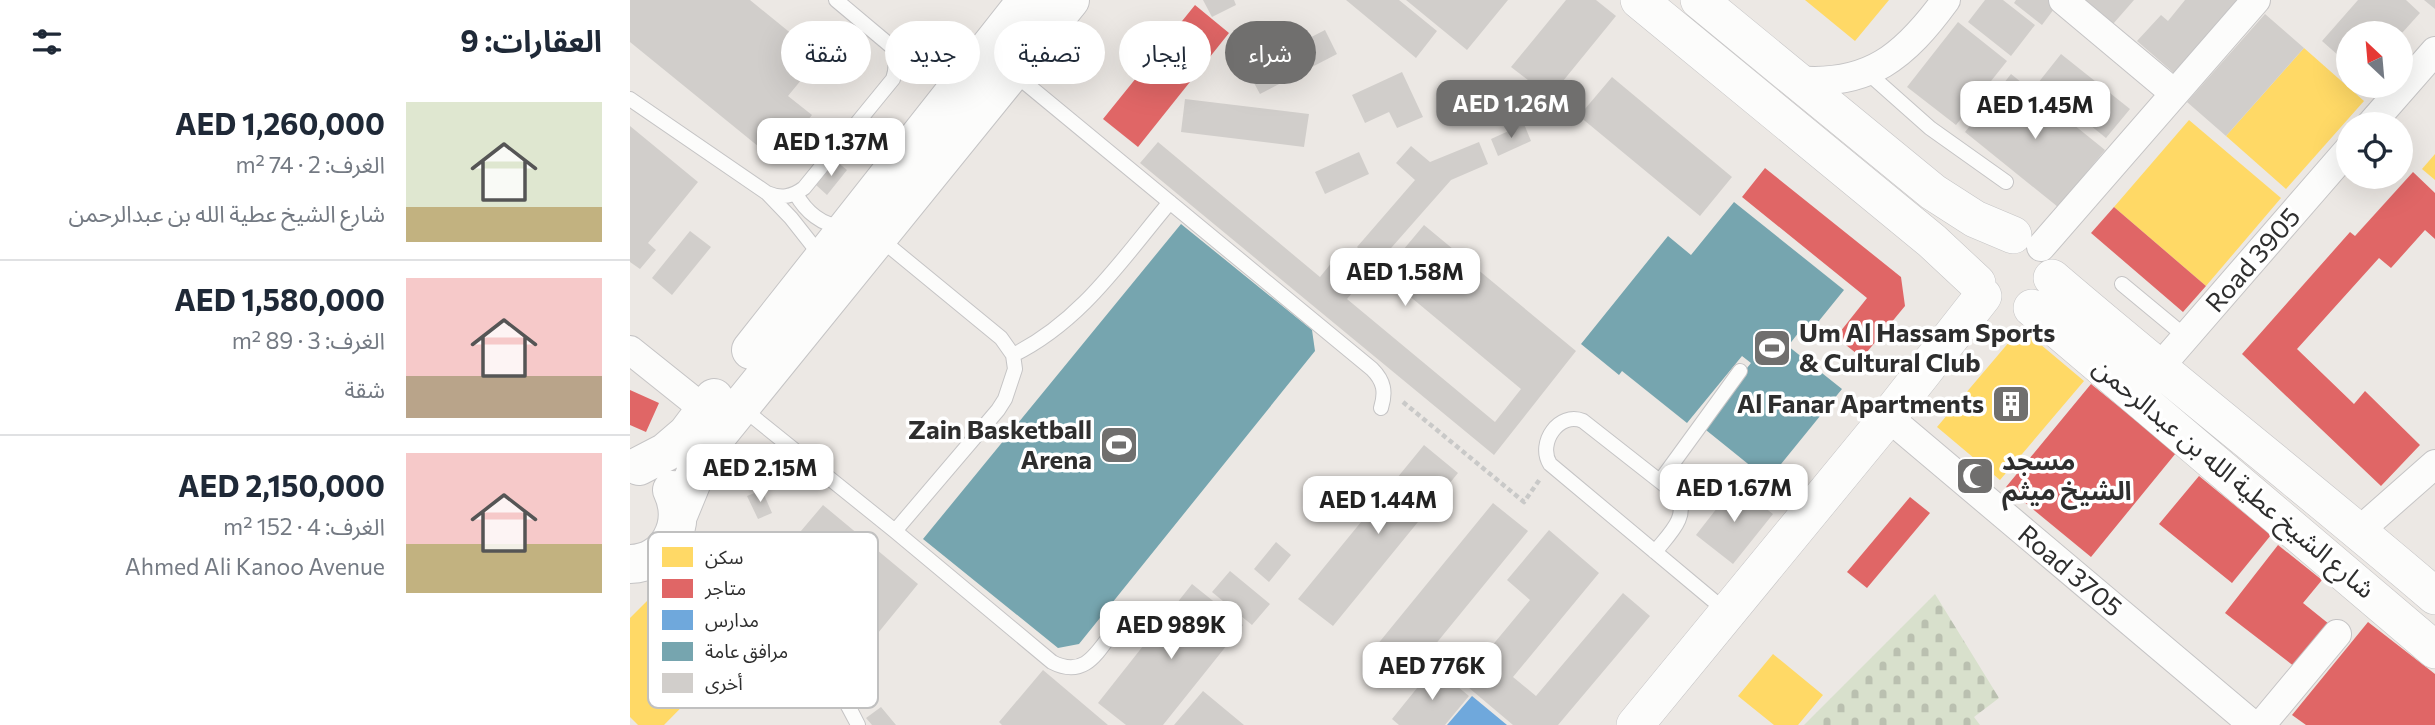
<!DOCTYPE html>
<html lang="ar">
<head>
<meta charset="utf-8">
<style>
  :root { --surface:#fff; --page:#f2f2f3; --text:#1f2937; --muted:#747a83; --line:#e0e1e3; --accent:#706f6e }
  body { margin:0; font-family:Commissioner,"Noto Sans Arabic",sans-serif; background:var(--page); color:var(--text); direction:rtl; height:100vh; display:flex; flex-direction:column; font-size:26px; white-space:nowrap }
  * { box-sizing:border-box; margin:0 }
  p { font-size:23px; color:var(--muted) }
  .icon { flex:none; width:38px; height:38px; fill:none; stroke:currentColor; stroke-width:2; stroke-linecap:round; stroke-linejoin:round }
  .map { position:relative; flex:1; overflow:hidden; direction:ltr }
  .side { display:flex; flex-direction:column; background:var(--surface); width:630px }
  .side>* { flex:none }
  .banner { position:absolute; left:21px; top:21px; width:665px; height:63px; direction:rtl; display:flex; gap:14px }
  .needle { width:46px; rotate:334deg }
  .tools { position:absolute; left:1706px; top:21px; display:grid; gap:14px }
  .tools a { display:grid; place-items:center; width:77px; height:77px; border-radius:50%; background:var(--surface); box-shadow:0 7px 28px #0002; font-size:35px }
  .price { position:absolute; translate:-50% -60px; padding:0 16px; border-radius:14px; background:#fff; color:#222; font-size:23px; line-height:46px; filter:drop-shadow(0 2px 4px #0008) }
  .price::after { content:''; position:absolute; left:50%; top:42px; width:21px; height:16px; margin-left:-10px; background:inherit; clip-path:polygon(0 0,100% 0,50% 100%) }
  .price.selected { background:var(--accent); color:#fff }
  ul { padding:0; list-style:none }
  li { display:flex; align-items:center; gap:21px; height:175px; padding:0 28px }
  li+li { border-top:2px solid var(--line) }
  li span { display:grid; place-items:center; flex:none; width:196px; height:140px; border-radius:0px; color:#555 }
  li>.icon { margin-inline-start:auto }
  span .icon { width:84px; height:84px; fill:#fffc; stroke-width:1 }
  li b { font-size:30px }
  h2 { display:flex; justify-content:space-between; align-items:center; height:84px; padding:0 28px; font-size:30px }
  .tag { padding:0 24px; border-radius:32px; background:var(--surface); box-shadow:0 7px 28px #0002; font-size:24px; line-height:63px }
  .tag.selected { background:var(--accent); color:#fff }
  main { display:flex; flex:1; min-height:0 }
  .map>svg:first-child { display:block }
  .cemetery { fill:url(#cemetery-stones) }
  .homes { fill:#ffd966 }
  .shops { fill:#e06666 }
  .schools { fill:#6fa8dc }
  .public { fill:#76a5af }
  .building { fill:#d1cecb }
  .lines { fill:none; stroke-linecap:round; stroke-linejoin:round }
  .service-casing { stroke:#c5c4c5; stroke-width:16 }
  .minor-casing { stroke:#c5c4c5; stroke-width:30 }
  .tertiary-casing { stroke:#c5c4c5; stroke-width:38 }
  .secondary-casing { stroke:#c5c4c5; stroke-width:40 }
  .path { stroke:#c9c9c8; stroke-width:4.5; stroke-dasharray:5 3.5; stroke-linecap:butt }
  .service { stroke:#fcfcfb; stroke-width:14 }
  .minor { stroke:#fcfcfb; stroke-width:28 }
  .tertiary { stroke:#fcfcfb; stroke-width:37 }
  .secondary { stroke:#fcfcfb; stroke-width:38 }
  .labels { text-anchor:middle; stroke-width:7; stroke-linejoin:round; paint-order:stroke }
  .street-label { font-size:26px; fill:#2e2e2e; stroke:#fff }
  .poi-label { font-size:26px; font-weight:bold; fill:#2e2e2e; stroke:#fff; text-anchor:start }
  .key { fill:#fff; stroke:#c0c0c0; stroke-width:2 }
  .key-label { font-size:19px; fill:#2e2e2e }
</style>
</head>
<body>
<main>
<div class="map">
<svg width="1805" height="725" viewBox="0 0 1805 725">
  <defs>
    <pattern id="cemetery-stones" width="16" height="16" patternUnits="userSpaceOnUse" patternTransform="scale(1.75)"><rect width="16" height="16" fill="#d8e0cc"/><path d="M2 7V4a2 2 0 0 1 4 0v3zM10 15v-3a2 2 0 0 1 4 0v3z" fill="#bac0b0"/></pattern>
  </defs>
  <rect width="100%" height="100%" fill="#ece8e4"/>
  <path class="cemetery" d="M1305 594 1369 698 1344 717 1350 725H1174Z"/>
  <path class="homes" d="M1175 0H1259L1225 41Z
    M1674 48 1734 101 1656 189 1596 136Z
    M1559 120 1651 198 1576 286 1484 207Z
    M1805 154V180L1792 169Z
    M1391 328 1454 381 1370 480 1307 427Z
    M22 596 93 665 34 725H8L0 717V618Z
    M1143 654 1193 695 1168 725H1144L1108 696Z"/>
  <path class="shops" d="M565 5 599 33 508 147 473 119Z
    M1135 168 1271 277 1275 306 1232 358 1206 337 1237 298 1112 197Z
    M1783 172 1805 193V239L1795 230 1761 268 1749 258 1667 349 1724 404 1735 391 1790 445 1751 486 1612 354 1720 232 1725 236Z
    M1484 207 1576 286 1553 312 1461 233Z
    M1461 384 1546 453 1461 557 1376 487Z
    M0 390 29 403 16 432 0 425Z
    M1569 476 1641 535 1602 583 1529 524Z
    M1280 497 1300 513 1237 588 1217 572Z
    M1648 545 1692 580 1673 603 1699 624 1665 667 1595 613Z
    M1738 622 1805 674V725H1676L1662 715Z"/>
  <path class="schools" d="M842 696 877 725H817Z"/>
  <path class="public" d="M1104 202 1214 290 1184 327 1177 322 1158 346 1212 389 1138 480 1071 426 1121 363 1112 356 1057 423 992 371 989 375 951 344 1038 236 1061 255Z
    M551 224 682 330 685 351 449 644 428 648 293 539Z"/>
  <path class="building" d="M0 0H120L190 57 158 96 182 115 145 160 0 42Z
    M573 0H604L606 5 582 17Z
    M716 0H769L807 31 786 58Z
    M776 0H878L837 50Z
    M936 0H966L986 16 920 97 881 67Z
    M1355 0H1373L1405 25 1381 56 1338 22Z
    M1386 0H1420L1427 5 1412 25 1384 3Z
    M1454 0H1504L1483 24Z
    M1555 0H1610L1545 74 1507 41 1531 15 1538 21Z
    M1728 0H1776L1790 13 1772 33H1718V64L1692 41Z
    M1794 0H1805V9Z
    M1635 14 1674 48 1596 136 1557 102Z
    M1328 22 1377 61 1326 125 1277 87Z
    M695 30 707 54 630 94 617 70Z
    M1431 54 1500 109 1476 138 1408 83Z
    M772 72 793 117 767 128 759 112 735 123 722 95Z
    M1381 74 1475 150 1428 207 1335 132Z
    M982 77 1102 177 1070 216 949 116Z
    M555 99 679 114 674 147 551 132Z
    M894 124 901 141 868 156 861 139Z
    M0 126 68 182 18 243 26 250 10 269 0 262Z
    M528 142 690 277 707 256 734 279 717 299 865 422 891 389 753 274 794 225 946 351 864 455 510 163Z
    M849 142 858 164 821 180 747 264 727 247 785 180 766 163 781 146 800 162Z
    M729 152 739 174 695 194 685 172Z
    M206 161 217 170 197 195 186 185Z
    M60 231 81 247 42 295 22 278Z
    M794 445 828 473 703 626 668 599Z
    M1105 485 1143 514 1103 564 1066 535Z
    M132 490 142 513 128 519 117 496Z
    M863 503 898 531 773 684 738 656Z
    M193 505 288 584 248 633 170 567 182 552 165 538Z
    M919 530 969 573 883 677 906 696 993 593 1020 616 928 725H883L832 682 900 600 877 580Z
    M646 542 661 555 639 582 624 569Z
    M600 571 640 604 622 625 582 592Z
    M562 584 613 625 533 725H496L468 703Z
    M804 667 839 696 815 725H769L762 719Z
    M413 670 478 725H372L369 722Z
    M573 691 614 725H544Z
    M251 707 266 725H242L236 718Z"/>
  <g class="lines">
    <defs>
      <path id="service" d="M382 72 742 369C754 381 756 392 751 408
        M1238 73 1300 128 1376 182
        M0 99 137 193C151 199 162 197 174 188L263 79C267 67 266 59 262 47L206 0
        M138 194 161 218 191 256
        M166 194C176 212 192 225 212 227
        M248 237 371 338 383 355 385 369 375 399 368 410 265 531
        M1492 284 1556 337
        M383 355C452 321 492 259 540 202
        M111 407 265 531 422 662C451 677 464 658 479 637
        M1030 481 1110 371
        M1025 552C1038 535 1061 516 1046 494L953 421C929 411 907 443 920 464L1097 612
        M102 581C148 625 201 666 228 725"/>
      <path id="minor" d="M1433 0 1544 93
        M1166 80C1239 87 1275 56 1316 0
        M1741 124 1805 51
        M1411 247 1626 0
        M0 350 75 410
        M1528 369 1718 150
        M1258 417 1623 725
        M1729 531 1805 464
        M1631 725 1707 634"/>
      <path id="tertiary" d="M1009 0 1302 241 1347 283
        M1069 0 1303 192 1345 219 1383 235
        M1422 278C1548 386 1679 488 1805 596
        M1402 308 1805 650
        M1005 725 1258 417 1353 296"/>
      <path id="secondary" d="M121 350 397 0
        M9 466 36 452 57 434 84 398
        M49 513 72 457 90 432 440 0
        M0 564C38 563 58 524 42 490"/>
    </defs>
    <use href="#service" class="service-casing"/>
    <use href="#minor" class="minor-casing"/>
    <use href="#tertiary" class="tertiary-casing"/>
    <use href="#secondary" class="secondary-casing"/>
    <path class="path" d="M773 402 894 502 910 479"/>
    <use href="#service" class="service"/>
    <use href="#minor" class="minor"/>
    <use href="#tertiary" class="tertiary"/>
    <use href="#secondary" class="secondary"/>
  </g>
  <defs>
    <symbol id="stadium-square" viewBox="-11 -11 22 22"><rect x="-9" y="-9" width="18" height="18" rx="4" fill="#706f6e" stroke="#fff"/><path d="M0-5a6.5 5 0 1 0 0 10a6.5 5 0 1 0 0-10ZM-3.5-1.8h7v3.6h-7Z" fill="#fff"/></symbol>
    <symbol id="building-square" viewBox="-11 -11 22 22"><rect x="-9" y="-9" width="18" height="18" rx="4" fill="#706f6e" stroke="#fff"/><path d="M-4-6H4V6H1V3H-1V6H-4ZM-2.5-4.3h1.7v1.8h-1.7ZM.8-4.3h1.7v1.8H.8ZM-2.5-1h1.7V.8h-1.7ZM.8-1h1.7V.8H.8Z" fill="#fff"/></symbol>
    <symbol id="mosque-square" viewBox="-11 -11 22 22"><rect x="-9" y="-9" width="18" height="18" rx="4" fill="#706f6e" stroke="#fff"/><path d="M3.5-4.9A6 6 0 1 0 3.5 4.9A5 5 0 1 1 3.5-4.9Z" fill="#fff"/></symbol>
  </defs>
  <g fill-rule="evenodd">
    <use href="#stadium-square" x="1120" y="326" width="44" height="44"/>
    <use href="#building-square" x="1359" y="382" width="44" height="44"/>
    <use href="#stadium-square" x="467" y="423" width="44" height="44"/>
    <use href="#mosque-square" x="1323" y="454" width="44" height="44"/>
  </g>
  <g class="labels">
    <g class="street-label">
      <text transform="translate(1623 260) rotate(-49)" y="9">Road 3905</text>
      <text transform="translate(1604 478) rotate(40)" y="9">شارع الشيخ عطية الله بن عبدالرحمن</text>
      <text transform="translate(1440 571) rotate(40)" y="9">Road 3705</text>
    </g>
    <g class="poi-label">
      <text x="1169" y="342">Um Al Hassam Sports<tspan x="1169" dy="30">&amp; Cultural Club</tspan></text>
      <text x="1354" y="413" text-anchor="end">Al Fanar Apartments</text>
      <text x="462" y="439" text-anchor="end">Zain Basketball<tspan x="462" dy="30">Arena</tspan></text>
      <text x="1372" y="470">مسجد<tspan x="1372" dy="30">الشيخ ميثم</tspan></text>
    </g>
  </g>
  <rect x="18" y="532" width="230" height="176" rx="10" class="key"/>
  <rect x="32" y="547" width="31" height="20" fill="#ffd966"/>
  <rect x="32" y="579" width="31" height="19" fill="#e06666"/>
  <rect x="32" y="610" width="31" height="20" fill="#6fa8dc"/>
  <rect x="32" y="642" width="31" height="19" fill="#76a5af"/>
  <rect x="32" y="673" width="31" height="20" fill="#d1cecb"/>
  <g class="key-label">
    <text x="75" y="564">سكن</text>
    <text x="75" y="595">متاجر</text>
    <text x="75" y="627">مدارس</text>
    <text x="75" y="658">مرافق عامة</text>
    <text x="75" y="690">أخرى</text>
  </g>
</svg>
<div class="tools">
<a><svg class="needle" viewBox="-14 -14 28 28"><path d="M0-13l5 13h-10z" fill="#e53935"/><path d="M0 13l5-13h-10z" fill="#747a83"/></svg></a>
<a><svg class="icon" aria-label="locate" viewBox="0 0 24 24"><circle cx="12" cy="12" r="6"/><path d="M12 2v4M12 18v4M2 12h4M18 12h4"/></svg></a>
</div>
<b class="price selected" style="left:881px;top:140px">AED 1.26M</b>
<b class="price" style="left:1405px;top:141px">AED 1.45M</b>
<b class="price" style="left:201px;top:178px">AED 1.37M</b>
<b class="price" style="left:775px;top:308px">AED 1.58M</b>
<b class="price" style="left:130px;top:504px">AED 2.15M</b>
<b class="price" style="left:1104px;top:524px">AED 1.67M</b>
<b class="price" style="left:748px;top:536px">AED 1.44M</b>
<b class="price" style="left:541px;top:661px">AED 989K</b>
<b class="price" style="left:802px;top:702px">AED 776K</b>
<div class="banner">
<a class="tag selected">شراء</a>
<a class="tag">إيجار</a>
<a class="tag">تصفية</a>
<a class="tag">جديد</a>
<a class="tag">شقة</a>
</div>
</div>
<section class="side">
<h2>العقارات: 9<svg class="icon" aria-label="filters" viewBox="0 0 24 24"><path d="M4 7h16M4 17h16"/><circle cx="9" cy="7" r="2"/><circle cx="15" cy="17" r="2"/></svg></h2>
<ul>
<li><span style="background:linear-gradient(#dfe7d0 75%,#c2b280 0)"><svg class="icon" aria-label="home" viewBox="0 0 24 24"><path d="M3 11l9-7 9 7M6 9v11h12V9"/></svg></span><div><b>AED 1,260,000</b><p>الغرف: 2 · 74 m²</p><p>شارع الشيخ عطية الله بن عبدالرحمن</p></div></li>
<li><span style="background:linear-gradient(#f6c9c9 70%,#b9a48a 0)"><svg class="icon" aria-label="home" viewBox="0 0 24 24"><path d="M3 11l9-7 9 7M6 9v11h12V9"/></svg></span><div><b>AED 1,580,000</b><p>الغرف: 3 · 89 m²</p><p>شقة</p></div></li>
<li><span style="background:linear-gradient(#f6c9c9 65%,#c2b280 0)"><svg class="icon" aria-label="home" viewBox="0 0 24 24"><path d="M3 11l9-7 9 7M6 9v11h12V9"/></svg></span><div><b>AED 2,150,000</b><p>الغرف: 4 · 152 m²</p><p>Ahmed Ali Kanoo Avenue</p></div></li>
</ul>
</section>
</main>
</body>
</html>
